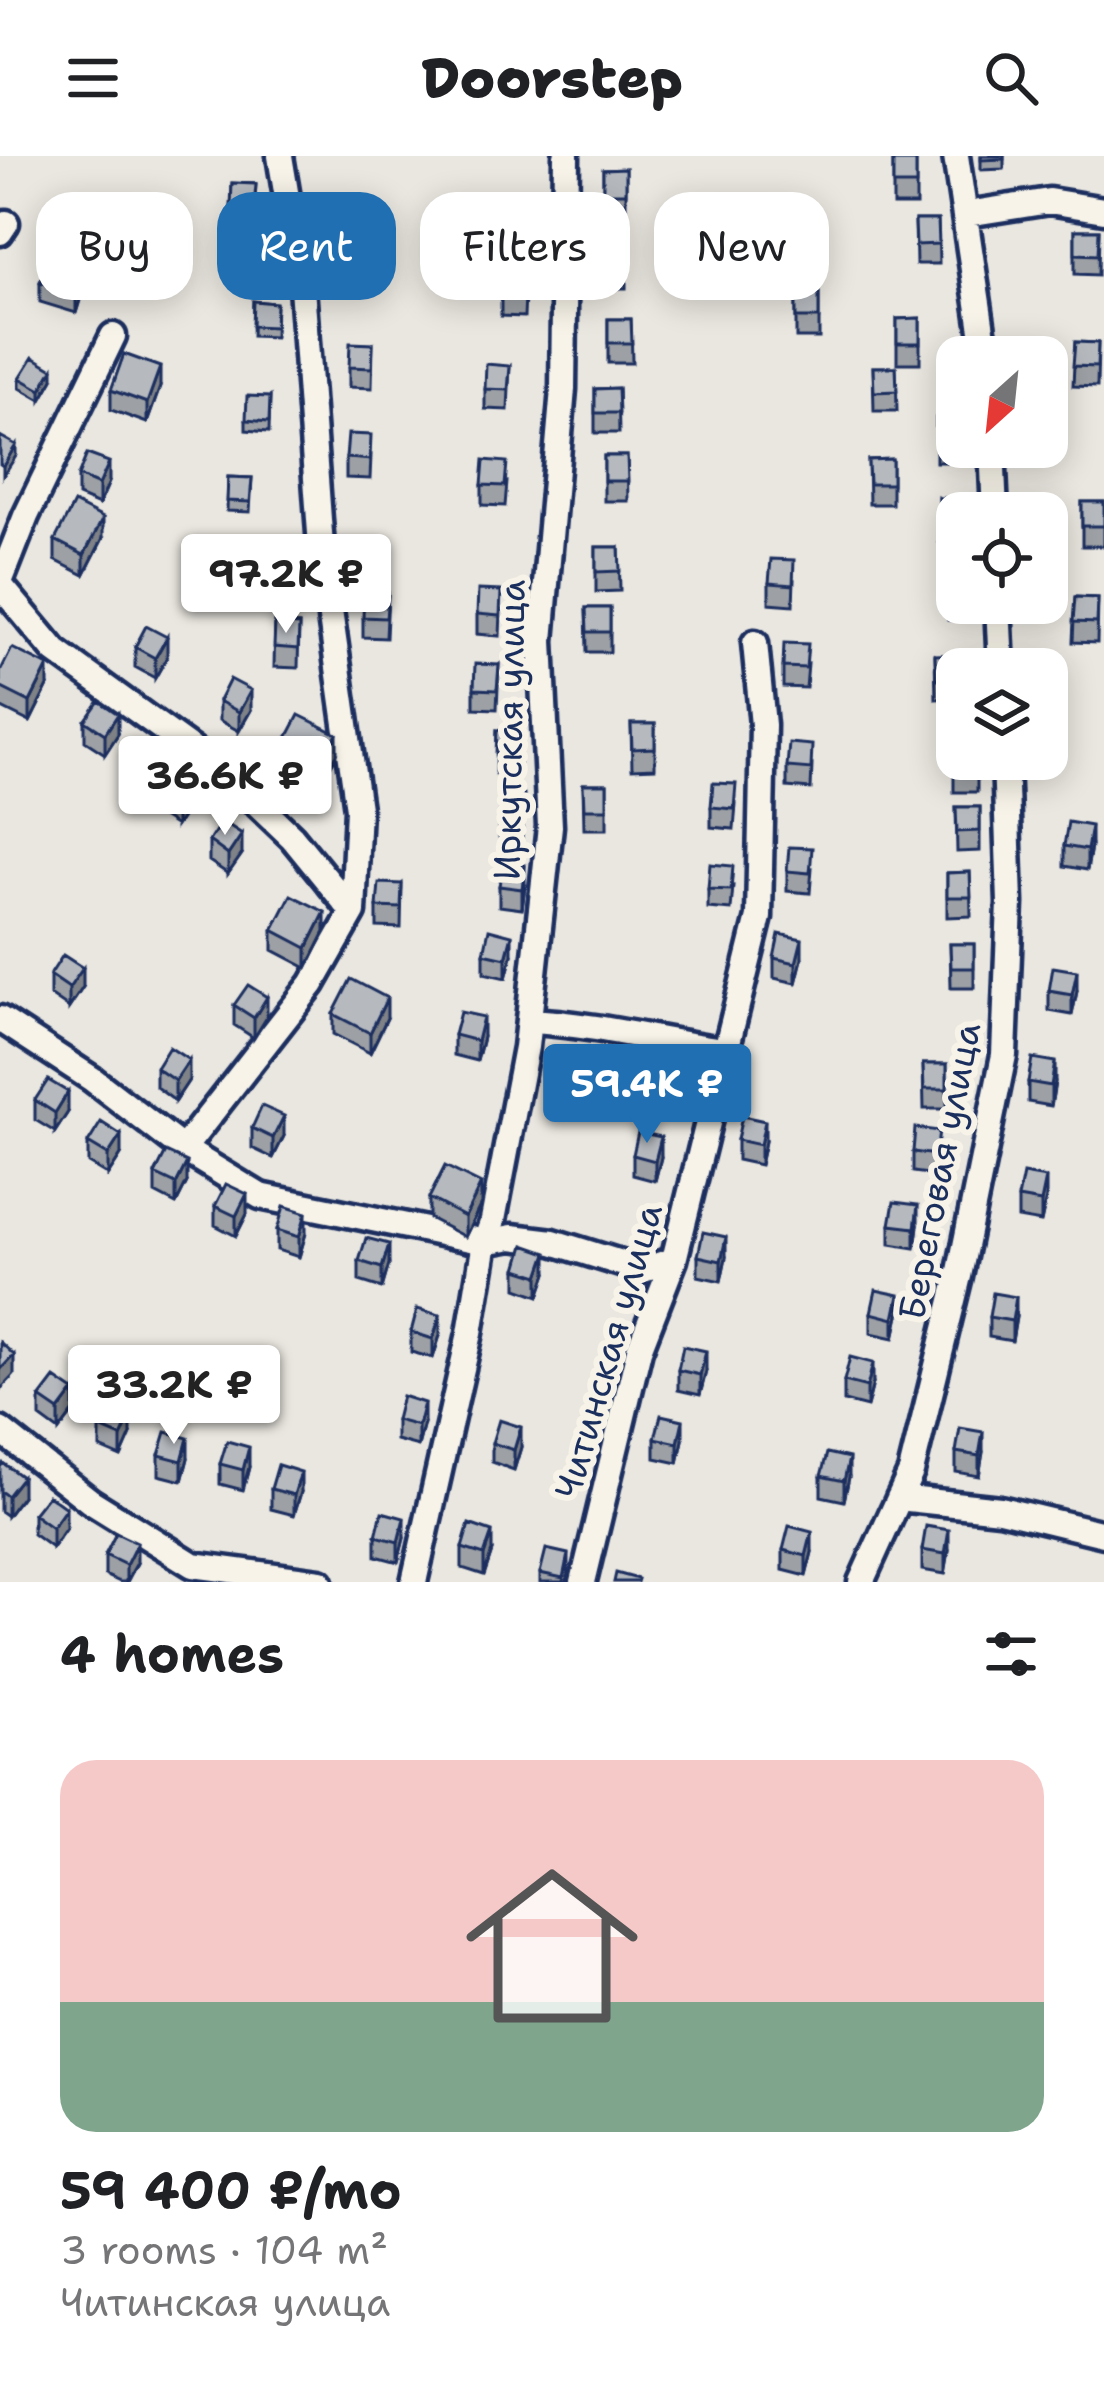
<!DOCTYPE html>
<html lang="en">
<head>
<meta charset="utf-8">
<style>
  :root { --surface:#fff; --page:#f2f2f2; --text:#202124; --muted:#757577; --accent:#1f6fb2 }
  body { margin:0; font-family:"Shantell Sans",sans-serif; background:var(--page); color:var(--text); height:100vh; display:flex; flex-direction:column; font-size:45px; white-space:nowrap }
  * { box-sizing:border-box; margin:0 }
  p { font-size:39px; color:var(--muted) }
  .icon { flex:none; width:66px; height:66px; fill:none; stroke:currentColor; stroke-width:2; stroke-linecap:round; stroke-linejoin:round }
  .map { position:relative; height:1426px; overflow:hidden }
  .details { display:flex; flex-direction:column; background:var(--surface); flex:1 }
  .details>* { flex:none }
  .guide { position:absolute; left:36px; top:36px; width:1032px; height:108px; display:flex; gap:24px }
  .needle { width:78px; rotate:207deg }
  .buttons { position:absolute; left:936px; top:180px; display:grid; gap:24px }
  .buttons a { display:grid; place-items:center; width:132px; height:132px; border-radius:24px; background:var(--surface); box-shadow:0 6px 30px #0003; font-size:60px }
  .price { position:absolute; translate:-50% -102px; padding:0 27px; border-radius:12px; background:#fff; color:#222; font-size:39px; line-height:78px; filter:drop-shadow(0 3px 6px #0008) }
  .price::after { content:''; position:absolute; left:50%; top:72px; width:36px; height:27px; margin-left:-18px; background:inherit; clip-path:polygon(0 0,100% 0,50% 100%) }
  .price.on { background:var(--accent); color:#fff }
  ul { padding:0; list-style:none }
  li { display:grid; align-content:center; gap:24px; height:636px; padding:0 60px }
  li span { display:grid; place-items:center; height:372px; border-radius:36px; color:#555 }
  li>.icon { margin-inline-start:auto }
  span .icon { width:216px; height:216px; fill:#fffc; stroke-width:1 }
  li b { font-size:51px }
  h2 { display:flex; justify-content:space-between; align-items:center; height:144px; padding:0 60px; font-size:51px }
  .chip { padding:0 42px; border-radius:36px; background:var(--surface); box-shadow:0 6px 30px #0003; font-size:42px; line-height:108px }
  .chip.on { background:var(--accent); color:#fff }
  header { display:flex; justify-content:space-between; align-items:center; height:156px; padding:0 60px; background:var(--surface); font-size:54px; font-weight:800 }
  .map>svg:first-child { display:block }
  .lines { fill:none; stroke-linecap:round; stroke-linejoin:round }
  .minor-casing { stroke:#1b2f5e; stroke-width:33 }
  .minor { stroke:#f7f3e8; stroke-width:24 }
  .wall { fill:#9da0a4; stroke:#1b2f5e; stroke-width:3 }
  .shaded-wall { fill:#7f8286; stroke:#1b2f5e; stroke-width:3 }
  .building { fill:#b6babf; stroke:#1b2f5e; stroke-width:3 }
  .labels { text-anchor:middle; stroke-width:12; stroke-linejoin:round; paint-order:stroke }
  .street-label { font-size:36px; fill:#1b2f5e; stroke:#f7f3e8 }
</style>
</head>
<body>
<header><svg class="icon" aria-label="menu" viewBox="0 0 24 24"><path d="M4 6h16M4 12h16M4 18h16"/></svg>Doorstep<svg class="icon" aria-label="search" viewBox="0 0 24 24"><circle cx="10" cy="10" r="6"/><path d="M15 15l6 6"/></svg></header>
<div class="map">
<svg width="1104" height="1426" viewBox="0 0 1104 1426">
  <rect width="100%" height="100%" fill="#eae7e0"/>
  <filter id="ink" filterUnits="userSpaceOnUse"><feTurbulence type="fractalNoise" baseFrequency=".00833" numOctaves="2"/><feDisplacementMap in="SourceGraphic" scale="24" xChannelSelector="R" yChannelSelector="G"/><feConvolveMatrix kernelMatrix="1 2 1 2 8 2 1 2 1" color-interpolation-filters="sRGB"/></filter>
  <g filter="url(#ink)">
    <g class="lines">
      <defs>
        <path id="minor" d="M956 0 986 201
          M967 58 1049 45 1104 54
          M0 76 6 67
          M992 291 995 357
          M0 426 26 360 113 180
          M0 429 55 495 228 620 292 681 353 756
          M998 447 1001 513
          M0 863 92 923 183 993 260 1040 485 1086 512 1081 553 1086 643 1114 674 1104
          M529 865C596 868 662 886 729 895
          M183 993 312 828 353 756 358 653 321 391 302 131 280 0
          M0 1274 90 1345 193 1409 320 1426
          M899 1342 1000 1353 1104 1378
          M414 1426 470 1177 485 1086 493 1064 526 891 550 670 541 485 563 233 566 0
          M583 1426 639 1194 674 1104 759 761 763 569 755 487
          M861 1426 911 1316 959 1120 1004 899 1010 747 1005 603"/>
      </defs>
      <use href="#minor" class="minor-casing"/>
      <use href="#minor" class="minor"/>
    </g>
    <path class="wall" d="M981 0H1004V13L981 14Z
      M893 5H916V49H893Z
      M626 12V57H603V13Z
      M232 27 256 28 254 62 231 61Z
      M528 37 526 81 503 80V60Z
      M327 39 351 41 349 85 326 84Z
      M915 64H938L939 108H916Z
      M1075 74H1099L1098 119 1075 118Z
      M603 88H626V132H603Z
      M248 89 273 111V121L250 123Z
      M526 117 524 161 501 160V140Z
      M87 121 76 157 40 146V126Z
      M796 137H819V182H796Z
      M253 145 276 147 275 181 252 180Z
      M920 162V207H897V163Z
      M608 163H631L632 207H608Z
      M1075 186 1098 187 1097 231 1073 230Z
      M373 188 372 232 349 231V211Z
      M510 210 508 254 485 253V233Z
      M873 211H896L897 255H874Z
      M20 222 53 223 41 244 20 232Z
      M160 231 147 267 111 254V234Z
      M618 232 619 277H595V233Z
      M270 241 269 276 246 274V264Z
      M957 261V291H960V306H936V262Z
      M371 299 370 323 346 322V302Z
      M604 300H627L628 345H604Z
      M892 303V348H869L868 304Z
      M78 320 109 326 99 349 78 340Z
      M228 321 252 322 250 356 227 355Z
      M507 326 505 350 482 349V329Z
      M939 342 957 357V386H939Z
      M1082 346H1104V390H1082Z
      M103 382 84 419 55 404V384Z
      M596 391H619L620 435 596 436Z
      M268 398 267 442 244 441V421Z
      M948 420H957V447H971V464H948Z
      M794 424 793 449 769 447V427Z
      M388 438 386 482 363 481V461Z
      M1075 441 1098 442 1097 487 1073 486Z
      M586 452H610V496H587Z
      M501 455 500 480 477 478V458Z
      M275 467 299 469 298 512 274 511Z
      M135 491 167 501 155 522 135 511Z
      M935 499 957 513V542L936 543Z
      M808 508 806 532 783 531V511Z
      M499 509 497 553 474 552V533Z
      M0 516 48 530 30 566 0 551Z
      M219 545 251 554 239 575 219 564Z
      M85 565 118 578 105 598 85 585Z
      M631 568H655V612L632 613Z
      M497 574 520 576 519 620 496 618Z
      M954 592 977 603V636H954Z
      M279 597 337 598 317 637 279 617Z
      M812 609 811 633 787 631V611Z
      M583 628H607V673H584Z
      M500 636 524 658 522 682 499 681Z
      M156 637 189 650 176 670 156 657Z
      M736 648 734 673 711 671V651Z
      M956 651H980V695L957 696Z
      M209 685 242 698 228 718 209 705Z
      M1064 690H1091L1087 714 1064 710Z
      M812 712 810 737 787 735V715Z
      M970 716 971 760 947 761V717Z
      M402 728 401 772 377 771V751Z
      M525 729 522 753 499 750V730Z
      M733 730 731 754 708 752V733Z
      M273 774 325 776 307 812 273 794Z
      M950 788H974V832H951Z
      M484 797 512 799 506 822 484 817Z
      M774 802 802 803 796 827 774 822Z
      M50 819 83 831 69 852 50 839Z
      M1049 835H1077L1072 859 1049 855Z
      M234 849 267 861 254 882 234 869Z
      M333 858 387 862 370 897 333 878Z
      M454 879 483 881 477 905 454 899Z
      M923 908H947V953H924Z
      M156 912 189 924 175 945 156 931Z
      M1028 926H1055L1051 950 1028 946Z
      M563 931H590L586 954 563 951Z
      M35 944 68 956 55 976 35 964Z
      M252 972 284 980 273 1002 252 992Z
      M737 984 765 985 760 1009 737 1004Z
      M88 987 121 999 108 1019 88 1007Z
      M939 995 936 1019 913 1016V996Z
      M633 999 661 1001 655 1025 633 1019Z
      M155 1018 187 1026 176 1048 155 1037Z
      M429 1042 481 1048 465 1081 429 1062Z
      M1018 1042H1046L1041 1066 1018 1062Z
      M215 1050 247 1058 236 1080 215 1069Z
      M890 1069H918L915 1092 890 1088Z
      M277 1074 306 1077 299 1101 277 1094Z
      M698 1100 726 1101 721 1125 698 1120Z
      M359 1105 389 1108 382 1132 359 1125Z
      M517 1113 547 1117 539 1140 517 1132Z
      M871 1157 899 1159 894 1182 871 1177Z
      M989 1161H1016L1012 1185 989 1181Z
      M411 1176 440 1179 433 1202 411 1196Z
      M678 1214 706 1215 700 1239 678 1234Z
      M844 1225 873 1227 867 1251 844 1245Z
      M40 1242 74 1255 59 1275 40 1261Z
      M396 1264 424 1267 418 1290 396 1284Z
      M100 1272 131 1278 121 1301 100 1292Z
      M655 1282 683 1284 678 1307 655 1302Z
      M492 1287 521 1291 514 1314 492 1306Z
      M956 1296H983L979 1320 956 1316Z
      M159 1299 188 1302 182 1325 159 1319Z
      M220 1308 249 1311 243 1334 220 1328Z
      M0 1311 22 1340 7 1360 0 1355Z
      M821 1320 849 1321 844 1345 821 1340Z
      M271 1333 301 1336 294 1359 271 1353Z
      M33 1358 66 1372 52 1392 33 1378Z
      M376 1380 404 1382 398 1406 376 1400Z
      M462 1392 492 1395 484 1419 462 1412Z
      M783 1394 812 1396 806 1420 783 1414Z
      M922 1394H949L945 1418 922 1414Z
      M105 1399 137 1407 127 1426H120L105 1419Z
      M540 1417 568 1418 567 1426H540Z"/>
    <path class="shaded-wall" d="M87 101V121L76 157V137Z
      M160 211V231L147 267V247Z
      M53 213V223L41 244V234Z
      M16 289V300L3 320V310Z
      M109 306V326L99 349V329Z
      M103 362V382L84 419V399Z
      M167 481V501L155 522V502Z
      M48 510V530L30 566V546Z
      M251 534V554L239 575V556Z
      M118 558V578L105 598V578Z
      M337 578V598L317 637V617Z
      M189 630V650L176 670V650Z
      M1091 670V690L1087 714V694Z
      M242 678V698L228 718V699Z
      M525 709V729L522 753V733Z
      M325 756V776L307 812V792Z
      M512 779V799L506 822V802Z
      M802 783V803L796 827V807Z
      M83 812V831L69 852V832Z
      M1077 815V835L1072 859V839Z
      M267 841V861L254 882V862Z
      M387 842V862L370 897V877Z
      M483 861V881L477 905V885Z
      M189 904V924L175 945V925Z
      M1055 906V926L1051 950V930Z
      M590 911V931L586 954V934Z
      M68 936V956L55 976V957Z
      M284 960V980L273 1002V982Z
      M765 965V985L760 1009V989Z
      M121 979V999L108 1019V999Z
      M661 981V1001L655 1025V1005Z
      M187 1006V1026L176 1048V1028Z
      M1046 1022V1042L1041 1066V1046Z
      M481 1028V1048L465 1081V1061Z
      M247 1038V1058L236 1080V1060Z
      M918 1049V1069L915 1092V1072Z
      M306 1057V1077L299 1101V1081Z
      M726 1081V1101L721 1125V1105Z
      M389 1088V1108L382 1132V1112Z
      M547 1097V1117L539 1140V1120Z
      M899 1139V1159L894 1182V1163Z
      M1016 1141V1161L1012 1185V1165Z
      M440 1159V1179L433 1202V1183Z
      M706 1195V1215L700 1239V1219Z
      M14 1199V1219L0 1234V1214Z
      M873 1207V1227L867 1251V1231Z
      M74 1235V1255L59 1275V1255Z
      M424 1247V1267L418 1290V1270Z
      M131 1259V1278L121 1301V1281Z
      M683 1264V1284L678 1307V1287Z
      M521 1271V1291L514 1314V1294Z
      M983 1276V1296L979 1320V1300Z
      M188 1282V1302L182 1325V1305Z
      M249 1291V1311L243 1334V1314Z
      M849 1302V1321L844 1345V1325Z
      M301 1316V1336L294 1359V1339Z
      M22 1321V1340L7 1360V1340Z
      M66 1352V1372L52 1392V1372Z
      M404 1362V1382L398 1406V1386Z
      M949 1374V1394L945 1418V1398Z
      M492 1376V1395L484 1419V1399Z
      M812 1376V1396L806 1420V1400Z
      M137 1387V1407L126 1426V1409Z
      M568 1398V1418L567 1426H563Z"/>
    <path class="building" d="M981 0H1004V3L981 4Z
      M893 5H916V29H893Z
      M626 12V37H603V13Z
      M232 27 256 28 254 52 231 51Z
      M504 36 528 37 526 61 503 60Z
      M327 39 351 41 349 65 326 64Z
      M915 64H938L939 88 916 89Z
      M1075 74H1099L1098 99 1075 98Z
      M271 87 273 111 250 113 248 89Z
      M603 88H626V112H603Z
      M52 89 87 101 76 137 40 126Z
      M502 116 526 117 524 141 501 140Z
      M796 137H819V162H796Z
      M253 145 276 147 275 171 252 170Z
      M920 162V187H897V163Z
      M608 163H631L632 187H608Z
      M1075 186 1098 187 1097 211 1073 210Z
      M350 187 373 188 372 212 349 211Z
      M124 198 160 211 147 247 111 234Z
      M33 201 53 213 41 234 20 222Z
      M486 208 510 210 508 234 485 233Z
      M873 211H896L897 235 874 236Z
      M618 232 619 257H595V233Z
      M247 240 270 241 269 266 246 264Z
      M957 261V286H936V262Z
      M348 278 371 279 370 304 346 302Z
      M0 280 16 289 3 310 0 308Z
      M87 298 109 306 99 329 78 320Z
      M604 300H627L628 325H604Z
      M892 303V328H869L868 304Z
      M484 304 507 306 505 330 482 329Z
      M228 321 252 322 250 346 227 345Z
      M939 342H962V357H957V366H939Z
      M1082 346H1104V370H1082Z
      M74 347 103 362 84 399 55 384Z
      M596 391H619L620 415 596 416Z
      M245 397 268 398 267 422 244 421Z
      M771 403 794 404 793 429 769 427Z
      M948 420H957V445H948Z
      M478 434 501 435 500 460 477 458Z
      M364 437 388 438 386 462 363 461Z
      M1075 441 1098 442 1097 467 1073 466Z
      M586 452H610V476H587Z
      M275 467 299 469 298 493 274 491Z
      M146 470 167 481 155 502 135 491Z
      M784 487 808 488 806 512 783 511Z
      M12 492 48 510 30 546 0 531V516Z
      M959 498 957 523H936L935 499Z
      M475 508 499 509 497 534 474 533Z
      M230 523 251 534 239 556 219 545Z
      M99 545 118 558 105 578 85 565Z
      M299 559 337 578 317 617 279 597Z
      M631 568H655V592L632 593Z
      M497 574 520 576 519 600 496 598Z
      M789 587 812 589 811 613 787 611Z
      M954 592H957V603H977V616L954 617Z
      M170 617 189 630 176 650 156 637Z
      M713 627 736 628 734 653 711 651Z
      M583 628H607V653H584Z
      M500 636 524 638 522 662 499 661Z
      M956 651H980V675L957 676Z
      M222 665 242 678 228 699 209 685Z
      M1068 666 1091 670 1087 694 1064 690Z
      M789 691 812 692 810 717 787 715Z
      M503 706 525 709 522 733 499 730Z
      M710 708 733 710 731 734 708 733Z
      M970 716 971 741H947V717Z
      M379 727 402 728 401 752 377 751Z
      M291 739 325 756 307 792 273 774Z
      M489 773 512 779 506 802 484 797Z
      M779 778 802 783 796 807 774 802Z
      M950 788H974V812H951Z
      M63 799 83 812 69 832 50 819Z
      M1053 811 1077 815 1072 839 1049 835Z
      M351 823 387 842 370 877 333 858Z
      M248 829 267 841 254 862 234 849Z
      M460 856 483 861 477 885 454 879Z
      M169 891 189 904 175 925 156 912Z
      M1032 902 1055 906 1051 930 1028 926Z
      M567 907 590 911 586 934 563 931Z
      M923 908H947V933H924Z
      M48 924 68 936 55 957 35 944Z
      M262 950 284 960 273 982 252 972Z
      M742 960 765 965 760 989 737 984Z
      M101 966 121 979 108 999 88 987Z
      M915 972 939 975 936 999 913 996Z
      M638 976 661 981 655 1005 633 999Z
      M166 996 187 1006 176 1028 155 1018Z
      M445 1010 481 1028 465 1061 429 1042Z
      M1023 1018 1046 1022 1041 1046 1018 1042Z
      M226 1028 247 1038 236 1060 215 1050Z
      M894 1046 918 1049 915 1072 890 1069Z
      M284 1050 306 1057 299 1081 277 1074Z
      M703 1076 726 1081 721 1105 698 1100Z
      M366 1082 389 1088 382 1112 359 1105Z
      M524 1089 547 1097 539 1120 517 1113Z
      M876 1134 899 1139 894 1163 871 1157Z
      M993 1137 1016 1141 1012 1165 989 1161Z
      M417 1153 440 1159 433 1183 411 1176Z
      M0 1186 14 1199 0 1214Z
      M683 1190 706 1195 700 1219 678 1214Z
      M850 1201 873 1207 867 1231 844 1225Z
      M55 1222 74 1235 59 1255 40 1242Z
      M402 1240 424 1247 418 1270 396 1264Z
      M109 1249 131 1259 121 1281 100 1272Z
      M661 1259 683 1264 678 1287 655 1282Z
      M499 1264 521 1271 514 1294 492 1287Z
      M960 1272 983 1276 979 1300 956 1296Z
      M166 1276 188 1282 182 1305 159 1299Z
      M227 1285 249 1291 243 1314 220 1308Z
      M827 1297 849 1302 844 1325 821 1320Z
      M3 1307 22 1321 7 1340 0 1335V1311Z
      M278 1309 301 1316 294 1339 271 1333Z
      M48 1339 66 1352 52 1372 33 1358Z
      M382 1356 404 1362 398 1386 376 1380Z
      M469 1368 492 1376 484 1399 462 1392Z
      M789 1370 812 1376 806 1400 783 1394Z
      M926 1370 949 1374 945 1398 922 1394Z
      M116 1377 137 1387 126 1409 105 1399Z
      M546 1393 568 1398 563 1422 540 1417Z
      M616 1417 638 1423 637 1426H614Z"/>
  </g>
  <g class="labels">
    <g class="street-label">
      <text transform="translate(509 574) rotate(-89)" y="13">Иркутская улица</text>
      <text transform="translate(939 1015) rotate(-79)" y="13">Береговая улица</text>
      <text transform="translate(608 1195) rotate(-74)" y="13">Читинская улица</text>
    </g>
  </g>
</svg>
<div class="buttons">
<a><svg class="needle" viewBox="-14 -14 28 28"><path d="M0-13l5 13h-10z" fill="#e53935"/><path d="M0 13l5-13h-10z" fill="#757577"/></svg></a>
<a><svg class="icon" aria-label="locate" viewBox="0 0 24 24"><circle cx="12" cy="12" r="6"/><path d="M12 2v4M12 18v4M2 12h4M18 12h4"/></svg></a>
<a><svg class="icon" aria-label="layers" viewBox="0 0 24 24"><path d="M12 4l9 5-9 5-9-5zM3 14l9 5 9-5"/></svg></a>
</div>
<b class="price" style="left:286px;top:480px">97.2K ₽</b>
<b class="price" style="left:225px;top:682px">36.6K ₽</b>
<b class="price on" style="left:647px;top:990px">59.4K ₽</b>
<b class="price" style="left:174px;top:1291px">33.2K ₽</b>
<div class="guide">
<a class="chip">Buy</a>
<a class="chip on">Rent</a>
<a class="chip">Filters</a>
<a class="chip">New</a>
</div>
</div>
<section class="details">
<h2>4 homes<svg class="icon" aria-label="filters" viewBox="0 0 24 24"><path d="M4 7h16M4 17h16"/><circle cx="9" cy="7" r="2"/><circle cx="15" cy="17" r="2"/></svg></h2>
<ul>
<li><span style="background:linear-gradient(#f6c9c9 65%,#7fa58c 0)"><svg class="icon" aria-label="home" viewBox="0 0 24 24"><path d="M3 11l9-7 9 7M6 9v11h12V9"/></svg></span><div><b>59 400 ₽/mo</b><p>3 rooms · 104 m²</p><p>Читинская улица</p></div></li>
</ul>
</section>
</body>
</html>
